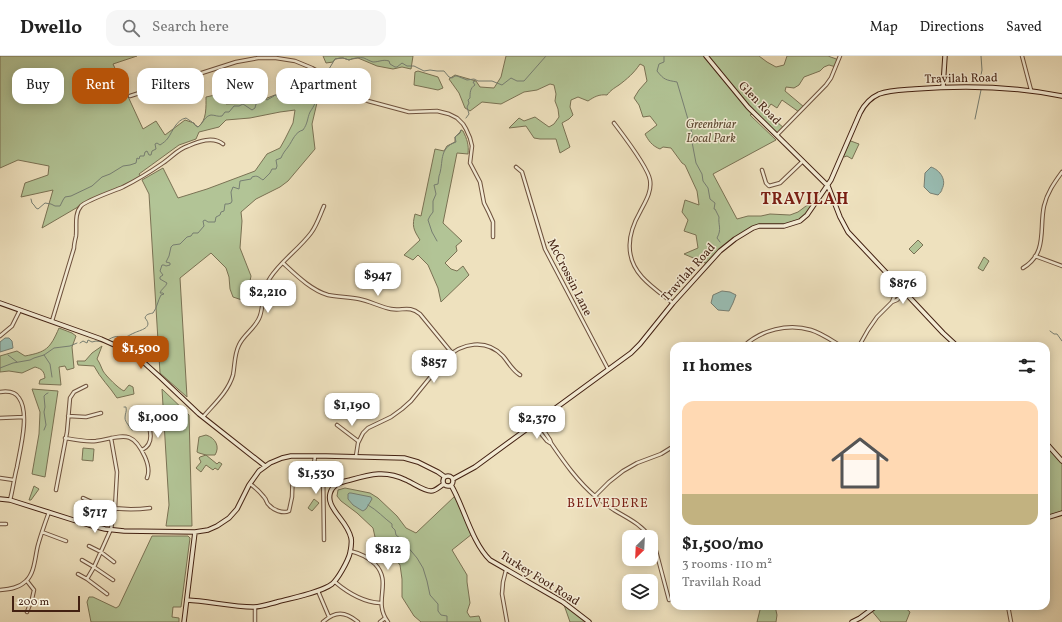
<!DOCTYPE html>
<html lang="en">
<head>
<meta charset="utf-8">
<style>
  :root { --surface:#fff; --page:#f6f6f6; --text:#222; --muted:#767676; --line:#e0e0e0; --accent:#b45309 }
  body { margin:0; font-family:Vollkorn,serif; background:var(--page); color:var(--text); height:100vh; display:flex; flex-direction:column; font-size:15px; white-space:nowrap }
  * { box-sizing:border-box; margin:0 }
  p { font-size:13px; color:var(--muted) }
  .icon { flex:none; width:22px; height:22px; fill:none; stroke:currentColor; stroke-width:2; stroke-linecap:round; stroke-linejoin:round }
  .map { position:relative; flex:1; overflow:hidden }
  .drawer { position:absolute; left:670px; top:286px; width:380px; height:268px; display:flex; flex-direction:column; background:var(--surface); border-radius:12px; box-shadow:0 2px 10px #0003 }
  .drawer>* { flex:none }
  .top-card { position:absolute; left:12px; top:12px; width:380px; height:36px; display:flex; gap:8px }
  .needle { width:26px; rotate:204deg }
  .tools { position:absolute; left:622px; top:474px; display:grid; gap:8px }
  .tools a { display:grid; place-items:center; width:36px; height:36px; border-radius:8px; background:var(--surface); box-shadow:0 2px 10px #0003; font-size:20px }
  .scale { position:absolute; left:12px; bottom:10px; width:68px; box-sizing:border-box; padding-left:4px; border:2px solid #432112; border-top:0; font-size:11px; line-height:14px; white-space:nowrap; color:#432112; -webkit-text-stroke:3px #f4ecd5; paint-order:stroke }
  .price { position:absolute; translate:-50% -34px; padding:0 9px; border-radius:8px; background:#fff; color:#222; font-size:13px; line-height:26px; filter:drop-shadow(0 1px 2px #0008) }
  .price::after { content:''; position:absolute; left:50%; top:24px; width:12px; height:9px; margin-left:-6px; background:inherit; clip-path:polygon(0 0,100% 0,50% 100%) }
  .price.current { background:var(--accent); color:#fff }
  ul { padding:0; list-style:none }
  li { display:grid; align-content:center; gap:8px; height:212px; padding:0 12px }
  li span { display:grid; place-items:center; height:124px; border-radius:12px; color:#555 }
  li>.icon { margin-inline-start:auto }
  span .icon { width:72px; height:72px; fill:#fffc; stroke-width:1 }
  li b { font-size:17px }
  h2 { display:flex; justify-content:space-between; align-items:center; height:48px; padding:0 12px; font-size:17px }
  .chip { padding:0 14px; border-radius:12px; background:var(--surface); box-shadow:0 2px 10px #0003; font-size:14px; line-height:36px }
  .chip.current { background:var(--accent); color:#fff }
  header { display:flex; align-items:center; gap:24px; box-sizing:border-box; height:56px; padding:0 20px; background:var(--surface); border-bottom:1px solid var(--line) }
  header strong { font-size:19px }
  nav { display:flex; gap:22px; margin-inline-start:auto; font-size:14px }
  .search { width:280px; height:36px; background:var(--page); display:flex; align-items:center; gap:10px; box-sizing:border-box; padding:0 14px; border-radius:12px; color:var(--muted); font-size:15px }
  .map>svg:first-child { display:block }
  .green { fill:#b2c496; stroke:#7a7254 }
  .water { fill:#99bdb3; stroke:#777f73 }
  .lines { fill:none; stroke-linecap:round; stroke-linejoin:round }
  .stream { stroke:#777f73; stroke-width:1 }
  .street-casing { stroke:#6e513d; stroke-width:4.5 }
  .secondary-casing { stroke:#432112; stroke-width:5.5 }
  .street { stroke:#f4ecd5; stroke-width:2.5 }
  .secondary { stroke:#f4ecd5; stroke-width:3.5 }
  .labels { text-anchor:middle; stroke-width:3; stroke-linejoin:round; paint-order:stroke }
  .street-label { font-size:12px; fill:#432112; stroke:#f4ecd5 }
  .park-label { font-size:12px; font-style:italic; fill:#5f4a33; stroke:#f4ecd5 }
  .neighbourhood-label { font-size:13px; letter-spacing:1px; fill:#7a1f14; stroke:#f4ecd5 }
  .district-label { font-size:16px; font-weight:bold; letter-spacing:1px; fill:#7a1f14; stroke:#f4ecd5 }
</style>
</head>
<body>
<header>
<strong>Dwello</strong>
<div class="search"><svg class="icon" aria-label="search" viewBox="0 0 24 24"><circle cx="10" cy="10" r="6"/><path d="M15 15l6 6"/></svg>Search here</div>
<nav><a>Map</a><a>Directions</a><a>Saved</a></nav>
</header>
<div class="map">
<svg width="1062" height="566" viewBox="0 0 1062 566">
  <rect width="100%" height="100%" fill="#eee1be"/>
  <filter id="stains"><feTurbulence type="fractalNoise" baseFrequency=".005" numOctaves="4"/><feColorMatrix values="0 0 0 0 .2 0 0 0 0 .09 0 0 0 0 .02 0 0 0 .5 -.17"/></filter>
  <radialGradient id="worn" r=".72"><stop offset=".6" stop-color="#630" stop-opacity="0"/><stop offset="1" stop-color="#630" stop-opacity=".3"/></radialGradient>
  <path class="green" d="M0 0H137L113 8 143 73 156 65 165 79 185 64 194 67 195 69 198 71C207 65 206 50 206 41L224 37 226 48 254 47 275 39 320 34 312 68 315 93 288 125 280 131 256 143 241 156 242 165 240 192 251 220 249 230 242 244 233 241 230 233 229 221 226 212 211 197 180 222 187 341 160 317 149 138 142 124 163 112 178 142 207 133 255 115 267 98 280 92 285 83 293 67 295 54 280 56 250 62 226 64 219 71 199 76 196 83 179 89 139 118 141 121 83 148 42 172 53 134 21 141 25 127 48 119 49 110 18 104 0 112Z
    M323 0H413L411 13 402 11 393 13 377 10 358 2 352 3 349 4 343 2H340L335 3 333 6 326 7Z
    M506 0H759L767 6 776 11 784 9 787 0H828L839 4 836 11 829 9 824 11 820 15 804 21 799 29 794 32 786 31 785 35 804 51 799 56 782 44 777 52 771 48 765 56 784 72 777 79 754 57 750 59 776 84 713 118 737 163 748 160H761L770 158 790 159 798 156 806 150 818 144 803 163 784 170H759L735 183 710 205 705 207 684 198 698 192 696 179 684 175 688 164 682 156 685 144 699 149 697 135 685 109 682 107 671 92 663 91 660 93C652 90 648 84 645 78L657 69 650 60 643 61 639 49 634 42 639 34 647 25 644 10 640 8C634 17 627 23 619 29 613 33 611 34 607 39 599 38 594 41 588 45L578 41 571 44 570 51 573 59 569 63 562 67 570 91 560 97 556 83H540L534 82 526 70 509 72 519 62 524 65 535 61 549 71 554 68 559 61 558 53 555 45 556 38 554 29 550 28 537 34 524 36 501 48 482 46 470 55 465 52 459 37 449 23 455 19 476 25 480 31 494 32 501 21Z
    M418 15 438 21 443 32 438 34 414 29 415 16Z
    M461 74 463 75C467 83 469 89 468 98L457 97 443 167 462 185 456 190 457 195 445 207 451 213 457 215 463 210 469 219 441 246 438 232 428 209 418 199 413 204 404 199 420 184C413 173 412 170 415 158L421 160 435 93 444 95 447 90 455 86V81L460 77Z
    M848 84 859 88 852 103 847 100 844 101 843 100Z
    M918 184 923 189 914 198 909 193Z
    M984 201 989 205 983 215 978 212Z
    M59 272 72 277 76 280 72 291 74 312 67 314 65 310 59 311 61 329 39 328 40 324 45 322C44 315 42 313 35 311L22 317 9 315 0 316V300L17 295 25 300C46 296 50 293 59 272Z
    M102 290 97 303C100 307 101 311 103 315 106 320 119 333 124 335L129 329 133 331 134 338 117 342C110 331 100 322 94 310L78 309 77 305H85L92 297Z
    M32 333 58 335 45 421 32 418 39 378 40 356Z
    M162 333 189 359 192 470H166L169 449Z
    M206 379C216 382 220 391 215 399H206L217 408 219 406 222 408 218 414 215 412 213 414 206 409 201 416 196 412 201 406 199 402 200 401 206 399 199 397 197 396 199 381Z
    M1046 389 1062 405V457L1046 462Z
    M83 392 94 393 93 405 82 404Z
    M34 430 39 433 31 444H29Z
    M345 432 370 437 378 442 397 460 406 472 416 477 455 440 472 478 452 494 467 519V526L470 547 467 556 470 561 479 560 481 566H421L414 560 402 541V523L400 509 392 499 393 498 375 481 373 472 357 457 341 445 337 440 338 434Z
    M314 443 319 447 312 455 308 452Z
    M152 480H188L190 482 181 551H173L172 561 179 562V566H91L87 546 89 541H93L114 551 116 552 119 550Z
    M563 546 589 566H570Z
    M761 550H775L777 559 776 566H757Z
    M876 550H903L910 556 906 566H881L871 554Z"/>
  <path class="water" d="M931 111C940 114 947 124 942 133 942 135 940 137 938 139L930 137 924 131 925 117Z
    M722 235 730 236 736 239 733 247 729 255 718 254 711 247 713 239Z
    M5 282H9L12 285 13 292 0 296V286Z
    M349 437H351L371 441 372 443 366 453 363 455 361 454 353 449 348 443V438Z"/>
  <g class="lines">
    <path class="stream" d="M664 0V6L659 8 657 15C664 24 666 24 677 26L692 77V86L696 107 702 118 703 125 708 132 710 143 715 147 714 153H715L719 161C718 169 722 173 717 182L720 186
      M981 0 982 14 981 19V26
      M329 13 335 3 343 2 349 4C353 2 360 1 364 2 368 4 370 5 373 6 379 6 383 3 389 5L390 8 395 11H397L402 7 407 10H414L424 15 430 14 437 15H444L449 21 452 22 455 20H457L467 24 474 23 478 25H492L502 29 511 22 517 25H524L546 0
      M466 62 469 58 467 51 469 47 468 44 470 42C470 37 470 32 475 29L473 26 475 25
      M975 63 981 34
      M31 143 32 147 34 149 36 152 38 153 45 147 51 148 55 150H60L63 144 65 141 71 140 92 130 102 121 110 118 123 110 130 109 136 107 137 102 139 103 140 100H144L145 96 147 95 149 99H151L152 95 156 93 155 88 157 87 160 89C163 87 166 85 168 82 173 75 176 64 186 62L192 66 195 69 198 71C203 67 205 60 211 59 215 59 218 61 222 60L225 56H229L234 50H239L243 48 252 54 255 52 256 48 262 46V42H264L267 44 274 40 275 39 277 40 278 43C282 42 285 40 287 37H289L290 41C299 41 301 35 308 32 311 30 314 29 318 29
      M437 185 432 176 428 164 430 160 433 156V145L436 138 434 129 438 128 439 120C444 107 438 92 456 86L455 81 460 76 461 74
      M1050 275 1054 278H1057L1062 285
      M108 284C112 281 118 279 122 282 128 281 129 279 134 277 140 274 154 272 145 262 146 258 149 258 153 257 157 252 158 244 161 239L164 238 163 237H160C161 233 166 231 167 227L160 223V221L163 219 160 215 162 209H164L166 210 170 209V207L166 206 169 200 171 191 173 189 180 188 187 181 191 180 193 177H198L204 170 203 165 205 164 208 166H215L216 161 220 159 221 156 224 155 225 148H228L231 147 232 145 231 136 233 131 239 133 240 125 251 123 252 121C258 119 258 121 263 124L270 117 272 113H276L277 110 276 104 281 102C283 97 285 95 288 91 293 84 295 76 303 74 308 67 307 63 310 56 312 53 314 50 315 47 317 39 315 33 321 25
      M80 287 83 285 87 287 88 284 92 286 96 285 103 286
      M8 299 17 306
      M44 299 50 308 52 321
      M0 312 13 307 30 304 34 302 44 299 54 292 70 290 77 287
      M124 351H126C127 356 125 357 125 362 125 366 130 371 132 374
      M44 374 46 369 44 356 45 351 44 340 46 338 48 337
      M368 449C377 454 384 462 392 468V471L395 474 396 479 401 483 417 502 423 512 427 525 430 539 438 548V555L441 559 447 560V566"/>
    <defs>
      <path id="street" d="M1022 0 1031 34
        M130 40 236 6 258 2H276L295 5 312 12 325 19 350 37 368 45 409 56 437 55 449 58 457 62 463 68 466 73 470 82 472 90 470 107 480 126 484 147 489 157 493 166V181
        M614 67C623 79 648 111 650 124 652 136 645 146 640 156 628 177 624 201 642 221 651 231 663 239 673 247
        M777 79 826 29 831 22 840 0
        M516 111 522 116 545 193 608 313
        M762 114 766 127 769 130 780 127 803 105
        M1035 200 1062 210
        M283 207C296 219 311 234 328 239 338 241 349 241 359 243 370 245 380 251 391 253 403 255 409 249 420 258L452 297
        M1023 212C1048 197 1039 173 1044 150 1047 137 1054 127 1062 116
        M892 246 894 241 902 233
        M52 265 74 192C74 188 75 184 76 180 77 170 74 158 81 150 87 144 114 135 123 131 137 124 150 116 163 107 172 101 178 93 188 90 199 85 213 80 223 88
        M0 280 12 270 20 254
        M744 290C761 274 788 267 811 274 821 277 831 284 841 290
        M859 290 868 274 877 261 892 246 897 244 905 236
        M0 336C7 335 15 335 19 342 30 357 20 394 17 411 14 422 13 433 10 444
        M68 360 86 361 101 357
        M203 361C214 348 228 336 233 319 235 309 234 299 239 289 244 278 256 272 260 260 264 248 262 233 270 222 281 205 299 193 311 177 317 169 320 159 324 150
        M0 362 24 361
        M538 366 550 384 551 387C564 406 578 426 596 441 602 445 608 450 614 454 627 462 641 468 650 481
        M337 369 358 385
        M534 369 547 385 550 387
        M65 382C76 384 86 386 96 385 122 381 132 372 145 401 148 408 150 415 147 422
        M142 394C154 388 151 374 146 363
        M315 400 314 408 322 409 323 411 324 484
        M356 400 358 387 363 377 368 372 391 361 402 353 411 345 446 302C462 287 486 282 503 300 509 307 512 314 520 319
        M0 422 14 424
        M250 428C255 431 260 436 264 441 267 444 266 447 269 449 273 454 283 458 289 455L292 441 293 412 297 409 314 408
        M56 434 67 376 70 342 74 336 86 330
        M595 440 609 426 623 415 637 407 661 398 674 390
        M83 442C103 453 127 455 150 452
        M0 468H6
        M42 476 66 485
        M651 482 655 491 669 544
        M89 490 101 496 114 506
        M350 495C359 497 368 501 375 508 393 527 372 545 388 566
        M82 504 94 511 113 524
        M506 514 503 526 502 538 507 566
        M78 518 87 523 107 538
        M87 523 94 511 111 473 115 452 117 416 111 382
        M335 526C348 537 363 546 380 547
        M0 534C10 533 19 532 26 525 35 517 35 500 38 489 41 478 45 467 49 456
        M318 535 329 561
        M1008 550 1011 566
        M255 551V566
        M27 556 32 543 34 534 27 525
        M323 566C335 555 345 555 358 566
        M380 566 385 562"/>
      <path id="secondary" d="M706 0 748 51 828 130 840 161 848 176 943 277 957 290
        M943 31 945 0
        M0 247 101 283 130 296 140 303 161 322 199 358 265 410
        M1046 387 1062 405
        M443 425a5 5 0 1 1 10 0a5 5 0 1 1-10 0Z
        M453 423 475 411 631 297 640 288 673 247 720 195 735 183 753 172 759 170H784L800 165 807 159 831 124 860 57C864 49 870 42 879 38 890 34 903 34 915 33 965 29 1013 30 1062 40
        M451 429C464 451 472 487 490 504L563 546 589 566
        M0 443 10 444 89 469 105 473 124 475 195 476 208 474 217 470 229 462 237 453 249 429 259 415 270 407 282 402 291 400H326L404 402 418 406 438 416 445 421
        M1046 462 1062 457
        M187 544C208 545 232 551 253 551 261 551 269 548 277 546 291 542 320 537 332 528 338 523 348 505 350 497 351 492 352 486 351 482 348 468 336 460 331 448 328 441 330 433 336 429 340 426 346 425 350 424 371 418 386 414 406 424 413 427 424 435 431 435 436 435 440 430 444 428
        M184 566 195 476
        M852 566 860 562 876 550"/>
    </defs>
    <use href="#street" class="street-casing"/>
    <use href="#secondary" class="secondary-casing"/>
    <use href="#street" class="street"/>
    <use href="#secondary" class="secondary"/>
  </g>
  <g class="labels">
    <g class="street-label">
      <text transform="translate(961 22) rotate(-1)" y="4">Travilah Road</text>
      <text transform="translate(760 47) rotate(46)" y="4">Glen Road</text>
      <text transform="translate(688 216) rotate(-48)" y="4">Travilah Road</text>
      <text transform="translate(570 221) rotate(63)" y="4">McCrossin Lane</text>
      <text transform="translate(540 522) rotate(32)" y="4">Turkey Foot Road</text>
    </g>
    <g class="park-label">
      <text x="711" y="72">Greenbriar<tspan x="711" dy="14">Local Park</tspan></text>
    </g>
    <g class="neighbourhood-label">
      <text x="608" y="451">BELVEDERE</text>
    </g>
    <g class="district-label">
      <text x="805" y="148">TRAVILAH</text>
    </g>
  </g>
  <rect width="100%" height="100%" filter="url(#stains)"/>
  <rect width="100%" height="100%" fill="url(#worn)"/>
</svg>
<div class="tools">
<a><svg class="needle" viewBox="-14 -14 28 28"><path d="M0-13l5 13h-10z" fill="#e53935"/><path d="M0 13l5-13h-10z" fill="#767676"/></svg></a>
<a><svg class="icon" aria-label="layers" viewBox="0 0 24 24"><path d="M12 4l9 5-9 5-9-5zM3 14l9 5 9-5"/></svg></a>
</div>
<div class="scale">200 m</div>
<b class="price" style="left:378px;top:241px">$947</b>
<b class="price" style="left:903px;top:249px">$876</b>
<b class="price" style="left:268px;top:258px">$2,210</b>
<b class="price current" style="left:141px;top:314px">$1,500</b>
<b class="price" style="left:434px;top:328px">$857</b>
<b class="price" style="left:352px;top:371px">$1,190</b>
<b class="price" style="left:158px;top:383px">$1,000</b>
<b class="price" style="left:537px;top:384px">$2,370</b>
<b class="price" style="left:316px;top:439px">$1,530</b>
<b class="price" style="left:95px;top:478px">$717</b>
<b class="price" style="left:388px;top:515px">$812</b>
<div class="top-card">
<a class="chip">Buy</a>
<a class="chip current">Rent</a>
<a class="chip">Filters</a>
<a class="chip">New</a>
<a class="chip">Apartment</a>
</div>
<section class="drawer">
<h2>11 homes<svg class="icon" aria-label="filters" viewBox="0 0 24 24"><path d="M4 7h16M4 17h16"/><circle cx="9" cy="7" r="2"/><circle cx="15" cy="17" r="2"/></svg></h2>
<ul>
<li><span style="background:linear-gradient(#ffd9b3 75%,#c2b280 0)"><svg class="icon" aria-label="home" viewBox="0 0 24 24"><path d="M3 11l9-7 9 7M6 9v11h12V9"/></svg></span><div><b>$1,500/mo</b><p>3 rooms · 110 m²</p><p>Travilah Road</p></div></li>
</ul>
</section>
</div>
</body>
</html>
